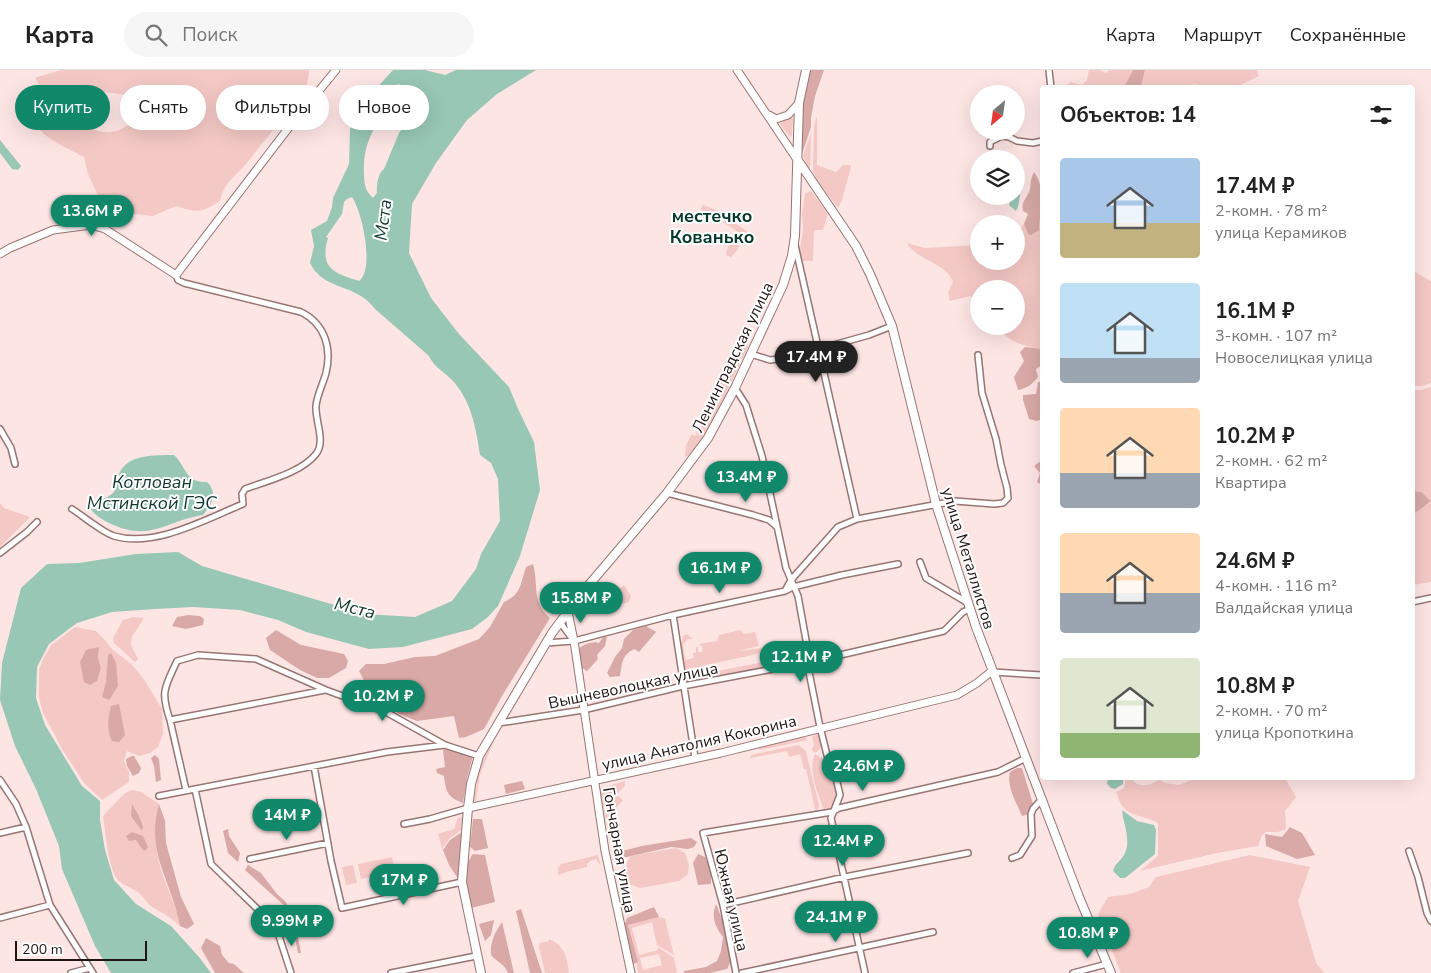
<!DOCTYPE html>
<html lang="ru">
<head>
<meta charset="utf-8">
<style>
  :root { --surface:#fff; --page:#f6f6f6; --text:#222; --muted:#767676; --line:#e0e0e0; --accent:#11886a }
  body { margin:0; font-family:"Nunito Sans",sans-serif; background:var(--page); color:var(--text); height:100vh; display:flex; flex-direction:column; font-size:19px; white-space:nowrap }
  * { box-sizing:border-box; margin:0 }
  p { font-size:16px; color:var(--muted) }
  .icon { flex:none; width:28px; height:28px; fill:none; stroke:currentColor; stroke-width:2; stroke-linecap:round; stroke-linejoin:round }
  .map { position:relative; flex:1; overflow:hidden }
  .panel { position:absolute; left:1040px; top:15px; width:375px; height:695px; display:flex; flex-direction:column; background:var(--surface); border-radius:5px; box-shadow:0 5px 20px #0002 }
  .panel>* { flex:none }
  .guide { position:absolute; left:15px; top:15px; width:475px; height:45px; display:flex; gap:10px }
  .needle { width:32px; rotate:209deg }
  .tools { position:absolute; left:970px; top:15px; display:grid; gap:10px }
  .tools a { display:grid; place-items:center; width:55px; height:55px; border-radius:50%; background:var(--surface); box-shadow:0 5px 20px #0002; font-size:25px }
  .scale { position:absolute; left:15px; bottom:12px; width:132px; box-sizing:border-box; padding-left:5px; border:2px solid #211413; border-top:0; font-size:14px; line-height:18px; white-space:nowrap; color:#211413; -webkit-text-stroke:4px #fff; paint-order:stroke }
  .price { position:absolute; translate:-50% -42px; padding:0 11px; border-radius:18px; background:var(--accent); color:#fff; font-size:16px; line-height:32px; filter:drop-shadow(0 1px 2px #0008) }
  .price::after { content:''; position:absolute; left:50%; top:30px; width:15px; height:11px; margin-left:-8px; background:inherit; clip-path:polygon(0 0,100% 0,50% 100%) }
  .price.on { background:#222; color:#fff }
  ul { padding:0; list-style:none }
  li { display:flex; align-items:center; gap:15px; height:125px; padding:0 20px }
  li span { display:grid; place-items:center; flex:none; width:140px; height:100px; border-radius:5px; color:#555 }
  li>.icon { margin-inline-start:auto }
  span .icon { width:60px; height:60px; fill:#fffc; stroke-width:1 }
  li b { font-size:21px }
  h2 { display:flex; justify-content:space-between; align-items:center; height:60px; padding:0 20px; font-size:21px }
  .chip { padding:0 18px; border-radius:22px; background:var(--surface); box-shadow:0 5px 20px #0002; font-size:18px; line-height:45px }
  .chip.on { background:var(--accent); color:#fff }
  header { display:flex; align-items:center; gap:30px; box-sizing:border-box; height:70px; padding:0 25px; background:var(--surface); border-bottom:1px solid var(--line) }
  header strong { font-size:24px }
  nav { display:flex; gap:28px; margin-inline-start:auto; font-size:18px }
  .search { width:350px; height:45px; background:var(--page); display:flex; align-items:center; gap:12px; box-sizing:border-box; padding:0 18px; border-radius:28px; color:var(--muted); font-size:19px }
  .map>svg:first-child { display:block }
  .green { fill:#f4c8c5; fill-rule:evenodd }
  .forest { fill:#d8a9a6 }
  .water { fill:#98c7b5; fill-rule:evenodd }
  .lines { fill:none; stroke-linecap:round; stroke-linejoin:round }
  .street-casing { stroke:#977572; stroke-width:8 }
  .secondary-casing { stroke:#977572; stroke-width:9 }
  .primary-casing { stroke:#977572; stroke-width:10 }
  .street { stroke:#fff; stroke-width:5 }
  .secondary { stroke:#fff; stroke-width:7 }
  .primary { stroke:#fff; stroke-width:8 }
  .labels { text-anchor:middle; stroke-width:4; stroke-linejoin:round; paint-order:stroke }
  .street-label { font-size:16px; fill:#211413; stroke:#fff }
  .neighbourhood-label { font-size:18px; font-weight:bold; fill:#02392b; stroke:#fff }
  .water-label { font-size:18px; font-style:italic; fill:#0f392c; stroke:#fff }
</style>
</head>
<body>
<header>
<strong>Карта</strong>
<div class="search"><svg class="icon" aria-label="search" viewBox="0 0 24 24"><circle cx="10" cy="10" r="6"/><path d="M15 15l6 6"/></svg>Поиск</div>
<nav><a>Карта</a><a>Маршрут</a><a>Сохранённые</a></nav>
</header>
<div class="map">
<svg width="1431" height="903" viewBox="0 0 1431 903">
  <rect width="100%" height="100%" fill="#fde5e4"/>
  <path class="green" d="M61 0H309C309 26 285 45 270 64 262 73 254 84 246 94 233 109 226 109 220 131 201 143 197 143 176 136L153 146 125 143 111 140 101 132 88 104 84 87C65 77 46 70 33 52 57 24 81 64 109 62 117 62 124 58 131 53L135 39 130 27C107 19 83 24 59 21 53 21 46 18 40 16L35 8Z
    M1089 0H1100L1106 3 1109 0H1133L1125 15 1126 17 1062 18 1071 12 1082 15 1087 10Z
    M1145 0H1257L1259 6 1236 17 1216 15 1215 17H1202L1196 14 1182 17 1141 18Z
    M817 46V95L836 102 843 95H850L851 97 842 130 838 138 817 111 813 101 814 56Z
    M790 47 793 49 792 65 790 67 780 54 782 50Z
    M811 64 810 100H809L803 86Z
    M811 121 828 143 823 160H814L813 191H802L800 179 803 159 802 143 805 124Z
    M703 135 714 139 754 166 753 170H750L717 148 702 141 701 139Z
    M1042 135V279C1023 276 1009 273 997 256H1016V219H979V232L970 226 950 231 948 222 953 212C946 192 917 191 907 173L925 178 979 175V191H1016V163L1024 154 1028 164 1039 160Z
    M734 171 739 176 736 182 731 187 726 185C727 179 728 174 734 171Z
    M1413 201 1431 211V313L1422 316H1413Z
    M743 270 747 272 748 277 707 363 688 386 685 387 686 375 692 364 695 366 707 348 722 315 718 313 720 306 725 308 742 273 738 271Z
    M1431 317V431L1427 427 1412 421 1413 320H1422Z
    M1431 432V512L1413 515 1412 442 1415 443 1421 437Z
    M0 433 4 438 30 447 0 477Z
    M624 515 631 526 629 532 602 539C606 529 616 522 624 515Z
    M133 547 144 548 132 567 131 575 138 589 135 592 114 573 113 568 123 550Z
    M75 557 96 561 105 570 112 579 130 593 143 608 162 639 163 664 158 677 150 683 139 686 127 681 124 691 129 702V712L102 730 84 713 62 679 43 643 39 628V601L42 591 51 575ZM99 578 98 587 101 598 97 611 86 581Z
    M740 560 744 564 755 562 759 576 738 581 762 578V583L701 596 702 604 764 592 761 597 699 609 695 597 686 599 688 609H693L694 612H686L680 578 683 566 687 564 693 569H687L686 572 683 573 685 590 694 588 693 583H696V577H698V582H702L703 577 699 574 717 571 719 565Z
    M497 663 480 705 476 731H474L479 698Z
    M817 664C824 669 823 679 815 683L812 680 814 674 812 667Z
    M805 667 808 670 759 680 760 677Z
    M798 675 806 681 807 686 819 735 818 741 816 743 806 699H804L800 684 789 687 787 681 750 688 751 685Z
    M815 684 824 689 833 707 837 726 831 740 824 741C819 724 807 701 815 684Z
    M1126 708H1133L1134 712C1143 718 1150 715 1159 710L1165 713 1179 715 1196 708H1285L1296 727 1285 741 1286 759 1278 762H1266L1262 765 1258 776 1217 783 1140 801 1158 786V753C1147 746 1131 747 1123 737 1120 734 1118 726 1116 722L1124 718Z
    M625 711V715L623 718 602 739 599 719Z
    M132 720 141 722 159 734C153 756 155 778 161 800 167 819 177 836 180 856 172 848 164 844 154 838 148 835 144 827 138 822 132 818 123 815 118 810 109 802 105 759 103 746L125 723Z
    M616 726H618L623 730 606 749 604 741Z
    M463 747 461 760 449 769 442 779 438 764 454 759 458 748Z
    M676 778 685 783 689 795 688 804 679 811 640 818 629 814C625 803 624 795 631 786Z
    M598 785 601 795 599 794 596 789 590 791 587 794V797L570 801 558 805V799L561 794Z
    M1250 785 1310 797 1298 831 1316 893 1324 903H1121L1098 844 1108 827 1130 824 1149 817 1156 807Z
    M392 787 395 802 361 809 358 794Z
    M353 795 357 813 346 815 342 797Z
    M659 847 665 849 674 885 657 875 652 852 632 858 639 885 658 880V877L674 888 677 903H638L636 892H637L628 855ZM659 884 662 895 643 900 640 888Z
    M549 869C565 876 567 887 569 903H545L539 877 540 873 549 871Z"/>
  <path class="forest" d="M808 0H824L815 26 811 48V57L802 84 801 43Z
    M1133 0H1145L1141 17H1126L1125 15Z
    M1034 102C1047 121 1040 139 1039 160L1031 165 1028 164 1024 154 1028 144 1023 141C1021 132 1026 129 1029 122 1032 115 1029 111 1034 102Z
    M1025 277 1042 279V295L1036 299 1038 307C1032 314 1028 318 1018 320L1014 307 1024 291 1020 282Z
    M1038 312H1042V349L1037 351 1029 349 1023 330V325L1036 324Z
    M1042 390V415L1037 412 1040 403 1034 396Z
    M1413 421 1421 422 1431 431 1415 443 1413 442Z
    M533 494C539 515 531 532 550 548L502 626 484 659 466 667 459 668 454 646 417 651 399 644 369 620 359 601 366 594H384L415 587 435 586 479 569 490 557 504 532C522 524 520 514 526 497Z
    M188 545 200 546 204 549 203 555 186 559 172 556 177 547Z
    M646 556 656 562 639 582 634 579C622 585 622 593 620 606L610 607 607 603 615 587 622 578 624 569 633 560Z
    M276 560 301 575 344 584 348 591 346 598 329 608H317L300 600 270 580 266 568Z
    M603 567H607L605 576 597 585 598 589 587 601 582 598 579 589V578C585 574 593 571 599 573Z
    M99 577 98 587 101 598 97 611 90 615 84 612 80 592 86 580Z
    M111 583 116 593 118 616 109 630 102 627 106 612 108 585Z
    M119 634 125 665 119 672 112 671C106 658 108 649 111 636Z
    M447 678 473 686 467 708 463 733C447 727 446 722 444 706L437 703 436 699 445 697 443 680Z
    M155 685 159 689 161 710 156 712 154 696 151 688Z
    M132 686H134L141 698 139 703 133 706 127 696 126 689Z
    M1017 698H1022L1034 737 1029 744 1022 746C1017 734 1006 715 1010 702Z
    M522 711 525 719 506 724 504 715Z
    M132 734 138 744 143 756 142 761 131 746Z
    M159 734 165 751 166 773 181 827 194 854 187 859 180 856C172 811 145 783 159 734Z
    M473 749H482L488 778 475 781 470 777Z
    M1290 757 1302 763 1315 785 1297 789 1266 776 1265 764 1282 767Z
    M228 759 229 766 240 783 238 792 228 783 223 761Z
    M132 762 143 766 148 777 145 781 142 779 136 770 129 771 126 766Z
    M462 762 459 810 449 795 443 780 450 770Z
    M691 768 697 772 694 777 688 779 671 777 618 789V782L642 776Z
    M473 784 485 785 495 832 471 838C467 821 461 799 473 784Z
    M698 784 705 787 711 801V814L698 815 693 793Z
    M248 795 261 803 277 824 285 831 294 847 301 883H298L291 848 287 838 245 800Z
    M716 834 724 854 732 889 727 899 710 903H684V901L706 897 717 891 721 881 723 867C715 856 711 847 716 834Z
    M654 837 659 847 628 855 638 892 633 894 624 856 627 848Z
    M521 839 542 903H530L516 841Z
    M494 850 491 865 485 871 479 854Z
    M502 852 514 903H508C505 894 497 892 491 885 490 872 495 862 502 852Z
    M206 868 220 876 222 885 229 893 234 894 244 903H215L201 878Z"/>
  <path class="water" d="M393 0H425L445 5 456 0H536L497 24 467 50 436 93 412 134 409 183 431 228 459 264 509 317 519 341 534 372 540 420 520 486 498 536 488 547 472 559 403 577 369 579 306 562 278 550 240 540 193 537 155 539 112 542 77 553 49 574 37 597 36 628 45 655 82 716 100 731V750L105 780 114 810 136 834 171 856 199 887 211 903H111L95 876 62 799 59 776 36 719 15 676 0 630 2 593 21 518 47 494 79 493 136 484 178 482 202 496 365 544 415 547 452 531 476 499 481 484 500 451 498 409 491 393 480 385C476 358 471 329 451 309 443 301 434 297 429 286L375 239C358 216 333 220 317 203 314 201 312 196 310 193L314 176 311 160 327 151 332 137 333 128 349 94 350 59 373 22ZM399 14 407 19 410 27 406 33 401 34 399 37 405 35 408 38H412L411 45 399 63 384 99C378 103 376 116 377 123L373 128C365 121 364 113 364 103 363 80 369 66 381 47L377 43 382 34 389 27 388 25 393 16ZM352 127C362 141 375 199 359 211 334 203 319 198 328 168L326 167 342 144 344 132 347 129Z
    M0 70 21 96 18 100 12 99 0 83Z
    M1016 123 1020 125 1018 137 1016 141 1009 135 1012 126H1016Z
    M164 385H174C187 397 185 413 207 412 219 423 211 435 203 445 165 451 150 473 109 453 99 448 91 443 88 432 97 430 108 429 114 422 117 418 117 409 119 404 127 386 147 386 164 385Z
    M1108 708H1123V714L1115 719 1111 718 1107 714Z
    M1122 740 1137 751 1154 755 1156 760 1155 784 1125 808H1120L1113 801C1115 793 1120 792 1124 785 1132 770 1123 754 1122 740Z"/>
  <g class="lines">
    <defs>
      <path id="street" d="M1049 0 1051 18
        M990 76V72L1002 66 1009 67 1017 71 1033 73 1042 71
        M795 175 857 449
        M751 284 770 290 787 288 869 265 892 256
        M735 318 746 335 762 386 786 498 798 526 810 592 809 602 820 657 828 689 836 708 840 725 831 748 865 903
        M0 359 11 378 15 394
        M667 423 753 445 769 450 776 456
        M72 439C83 446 103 463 114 466 155 478 206 449 243 434L242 424 245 419C266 411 301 403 316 384 326 372 315 351 316 336 317 325 323 314 326 303 332 278 325 254 301 242L184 213 178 210 176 205
        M0 483 27 462 37 452
        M920 492 926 508 968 533
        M785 521 791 510 838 457 857 449 955 431 994 434 1003 433 1008 428 1007 418 1001 395 996 369 982 323 978 285
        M1412 532 1431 528
        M673 545 695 688
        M560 552 573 570
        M546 573 574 571 673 545 785 521 793 517 842 505 898 494
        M992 602 1042 605
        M170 650 325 620
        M499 653 583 640 683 616 810 592 944 561 963 542 970 539
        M314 696 331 791 342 838 462 812
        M0 710 16 734 26 757 50 835 93 903
        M195 719 211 794 276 857 291 903
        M186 720 170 650C160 621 165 617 177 591L198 585 256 589 326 620 386 642 445 675
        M159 726 387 682 445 675 479 686
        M404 754 430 749 468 738
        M0 763 26 757
        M1409 781 1418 807 1427 843 1431 851
        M1012 788 1020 785 1032 766 1031 744 1033 739 1042 729
        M250 789 328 773
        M723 835 845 807 968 783
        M0 848 50 835
        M71 903 90 898
        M391 903 476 886
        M736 903 723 835 703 763 832 742 839 738 998 702 1026 688
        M742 903 933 862
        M1073 903 1107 894"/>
      <path id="secondary" d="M737 0 796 88
        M769 45 776 49 788 45 799 33
        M0 184 10 178 53 160 91 155 105 159 176 205 290 56 336 0
        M568 542 574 571 605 781 631 903
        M468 738 721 683 957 625 977 613 992 601"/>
      <path id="primary" d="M797 89 856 176 870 204 892 256 936 434 976 557 1079 827 1111 903
        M481 903 462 812 468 738 471 714 479 686 552 563 582 523 667 423 708 368 735 318 783 215 792 186 795 166 799 33 806 0"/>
    </defs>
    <use href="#street" class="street-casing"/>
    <use href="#secondary" class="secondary-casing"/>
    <use href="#primary" class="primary-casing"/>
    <use href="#street" class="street"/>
    <use href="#secondary" class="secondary"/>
    <use href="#primary" class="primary"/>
  </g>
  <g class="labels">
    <g class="street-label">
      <text transform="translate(732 287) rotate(-64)" y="6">Ленинградская улица</text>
      <text transform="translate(969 488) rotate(73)" y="6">улица Металлистов</text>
      <text transform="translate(633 615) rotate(-12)" y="6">Вышневолоцкая улица</text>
      <text transform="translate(699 672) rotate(-13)" y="6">улица Анатолия Кокорина</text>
      <text transform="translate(620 780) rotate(80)" y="6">Гончарная улица</text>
      <text transform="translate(732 830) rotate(77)" y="6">Южная улица</text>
    </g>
    <g class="neighbourhood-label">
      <text x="712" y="152">местечко<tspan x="712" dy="21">Кованько</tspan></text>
    </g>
    <g class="water-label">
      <text transform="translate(383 150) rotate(-83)" y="6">Мста</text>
      <text x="152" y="418">Котлован<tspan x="152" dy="21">Мстинской ГЭС</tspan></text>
      <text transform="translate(355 538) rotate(14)" y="6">Мста</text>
    </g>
  </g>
</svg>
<div class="tools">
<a><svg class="needle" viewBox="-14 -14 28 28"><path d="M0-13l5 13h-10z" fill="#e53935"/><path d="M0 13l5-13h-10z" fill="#767676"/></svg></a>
<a><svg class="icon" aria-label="layers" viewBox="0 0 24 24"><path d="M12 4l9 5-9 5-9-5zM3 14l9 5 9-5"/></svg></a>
<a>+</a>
<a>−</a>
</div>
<div class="scale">200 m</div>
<b class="price" style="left:92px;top:167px">13.6M ₽</b>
<b class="price on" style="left:816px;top:313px">17.4M ₽</b>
<b class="price" style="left:746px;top:433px">13.4M ₽</b>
<b class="price" style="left:720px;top:524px">16.1M ₽</b>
<b class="price" style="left:581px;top:554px">15.8M ₽</b>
<b class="price" style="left:801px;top:613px">12.1M ₽</b>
<b class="price" style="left:383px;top:652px">10.2M ₽</b>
<b class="price" style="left:863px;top:722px">24.6M ₽</b>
<b class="price" style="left:287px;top:771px">14M ₽</b>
<b class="price" style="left:843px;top:797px">12.4M ₽</b>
<b class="price" style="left:404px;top:836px">17M ₽</b>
<b class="price" style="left:836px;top:873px">24.1M ₽</b>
<b class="price" style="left:292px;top:877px">9.99M ₽</b>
<b class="price" style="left:1088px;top:889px">10.8M ₽</b>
<div class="guide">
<a class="chip on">Купить</a>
<a class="chip">Снять</a>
<a class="chip">Фильтры</a>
<a class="chip">Новое</a>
</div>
<section class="panel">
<h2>Объектов: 14<svg class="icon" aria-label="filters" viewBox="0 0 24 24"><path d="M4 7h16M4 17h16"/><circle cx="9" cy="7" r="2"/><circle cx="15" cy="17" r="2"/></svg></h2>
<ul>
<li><span style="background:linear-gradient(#a9c7e8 65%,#c2b280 0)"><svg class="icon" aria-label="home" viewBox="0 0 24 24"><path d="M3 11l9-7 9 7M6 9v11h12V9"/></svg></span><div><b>17.4M ₽</b><p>2-комн. · 78 m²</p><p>улица Керамиков</p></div></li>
<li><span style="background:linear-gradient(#bfe0f5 75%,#9aa5b1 0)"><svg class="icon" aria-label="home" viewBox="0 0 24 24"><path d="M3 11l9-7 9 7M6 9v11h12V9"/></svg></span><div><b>16.1M ₽</b><p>3-комн. · 107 m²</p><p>Новоселицкая улица</p></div></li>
<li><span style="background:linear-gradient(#ffd9b3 65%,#9aa5b1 0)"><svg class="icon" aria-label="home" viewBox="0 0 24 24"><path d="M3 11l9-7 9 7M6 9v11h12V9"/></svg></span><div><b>10.2M ₽</b><p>2-комн. · 62 m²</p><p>Квартира</p></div></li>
<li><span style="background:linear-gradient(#ffd9b3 60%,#9aa5b1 0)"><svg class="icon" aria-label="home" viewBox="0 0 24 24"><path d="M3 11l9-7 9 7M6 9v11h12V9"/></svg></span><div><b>24.6M ₽</b><p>4-комн. · 116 m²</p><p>Валдайская улица</p></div></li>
<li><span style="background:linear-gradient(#dfe7d0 75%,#8fb573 0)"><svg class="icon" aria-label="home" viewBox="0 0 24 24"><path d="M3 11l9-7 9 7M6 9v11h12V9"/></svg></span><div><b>10.8M ₽</b><p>2-комн. · 70 m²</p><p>улица Кропоткина</p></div></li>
</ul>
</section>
</div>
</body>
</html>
